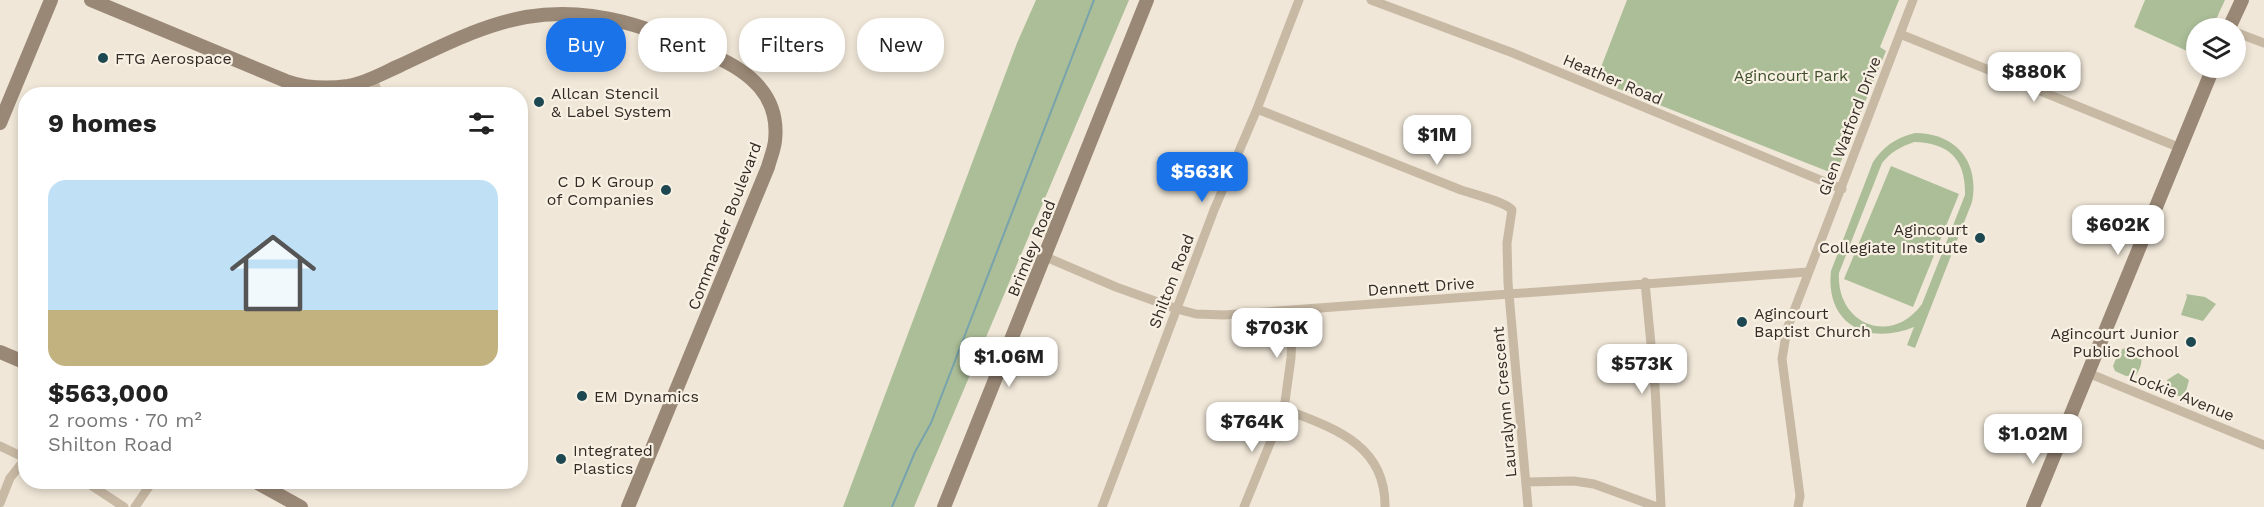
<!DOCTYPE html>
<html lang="en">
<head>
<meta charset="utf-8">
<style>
  :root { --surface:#fff; --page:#f2f2f2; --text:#222; --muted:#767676; --line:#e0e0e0; --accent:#1a73e8 }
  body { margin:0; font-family:"Work Sans",sans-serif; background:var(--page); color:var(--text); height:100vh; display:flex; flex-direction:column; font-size:22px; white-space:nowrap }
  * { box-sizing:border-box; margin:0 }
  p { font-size:20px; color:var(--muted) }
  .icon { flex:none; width:33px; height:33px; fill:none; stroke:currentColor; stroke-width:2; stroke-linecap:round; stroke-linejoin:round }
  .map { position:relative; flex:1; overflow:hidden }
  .details { position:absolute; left:18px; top:87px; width:510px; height:402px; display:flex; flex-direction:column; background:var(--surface); border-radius:24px; box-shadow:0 3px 9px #0003 }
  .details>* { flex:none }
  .guide { position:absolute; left:546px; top:18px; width:570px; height:54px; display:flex; gap:12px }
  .tools { position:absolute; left:2186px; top:18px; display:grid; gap:12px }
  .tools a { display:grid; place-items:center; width:60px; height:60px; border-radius:50%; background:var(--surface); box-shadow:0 3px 9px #0003; font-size:30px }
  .price { position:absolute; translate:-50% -51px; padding:0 14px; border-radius:12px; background:#fff; color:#222; font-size:20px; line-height:39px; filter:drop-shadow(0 2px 3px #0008) }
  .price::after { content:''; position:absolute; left:50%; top:36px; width:18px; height:14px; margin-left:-9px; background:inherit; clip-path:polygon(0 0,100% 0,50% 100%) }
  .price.active { background:var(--accent); color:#fff }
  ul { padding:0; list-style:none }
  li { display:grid; align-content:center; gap:12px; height:318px; padding:0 30px }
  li+li { border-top:2px solid var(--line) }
  li span { display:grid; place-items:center; height:186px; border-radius:18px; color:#555 }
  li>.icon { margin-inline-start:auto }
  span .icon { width:108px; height:108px; fill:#fffc; stroke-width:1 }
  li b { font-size:26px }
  h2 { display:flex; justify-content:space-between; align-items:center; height:72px; padding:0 30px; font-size:26px }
  .pill { padding:0 21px; border-radius:24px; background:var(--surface); box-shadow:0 3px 9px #0003; font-size:21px; line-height:54px }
  .pill.active { background:var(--accent); color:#fff }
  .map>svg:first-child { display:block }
  .green { fill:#acbe98; fill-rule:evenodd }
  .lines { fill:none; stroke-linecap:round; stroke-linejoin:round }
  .stream { stroke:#78a3ac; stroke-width:2 }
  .street { stroke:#c7b9a4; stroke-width:9 }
  .secondary { stroke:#9a8876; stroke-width:14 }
  .poi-dot { fill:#1d4852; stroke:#f8f1e3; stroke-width:2 }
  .labels { text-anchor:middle; stroke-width:4.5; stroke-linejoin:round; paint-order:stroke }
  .poi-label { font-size:16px; fill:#332b26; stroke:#f8f1e3; text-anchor:start }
  .park-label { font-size:16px; fill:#3d502a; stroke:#f8f1e3 }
  .street-label { font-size:16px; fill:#332b26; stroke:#f8f1e3 }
</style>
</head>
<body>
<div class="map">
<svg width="2264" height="507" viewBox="0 0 2264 507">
  <rect width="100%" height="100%" fill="#f0e7d8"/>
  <path class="green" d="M1036 0H1129L914 507H843L1017 43Z
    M1627 0H1899L1880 47 1886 51 1837 171H1827L1596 80Z
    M2145 0H2225L2212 28H2196V55L2134 27Z
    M1915 133C1955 133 1980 161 1972 202L1915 348 1907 345 1914 327C1868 346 1825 324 1831 271L1873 162C1885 145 1896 138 1915 133ZM1914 142C1949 143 1966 159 1965 195L1922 304C1891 347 1836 324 1839 273L1882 163C1891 152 1900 147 1914 142Z
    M1891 166 1959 194 1913 307 1844 279Z
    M2186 294 2205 297 2216 304 2203 321 2181 315 2187 297Z
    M2125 348 2137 350C2144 358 2142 366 2136 375L2126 376 2115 371 2113 366 2119 351Z
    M2178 373 2189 380 2185 395C2173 399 2167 390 2167 380Z"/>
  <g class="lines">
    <path class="stream" d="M892 507 915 452 931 423 1094 0"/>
    <path class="street" d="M1371 0 1513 53 1842 189
      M2235 32 2264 43
      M1900 34 2178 147
      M372 78 379 94
      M1257 109 1461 190C1473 194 1506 202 1512 210L1507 243 1508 283 1528 507
      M1046 257 1116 287 1177 309 1196 314 1224 315 1808 272
      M1645 282 1655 386 1661 507
      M2088 373 2264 445
      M1284 409C1333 428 1386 444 1385 507
      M0 446 25 458
      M86 482 124 507
      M1526 482 1574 481 1594 484 1657 507
      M0 503 10 478 26 458
      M135 507 152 482
      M1102 507 1214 210 1257 109 1299 0
      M1244 507 1284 409 1291 358 1293 311
      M1798 507 1800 496 1782 359 1787 329 1913 0"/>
    <path class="secondary" d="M91 0 286 81C306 88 327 89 348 86 366 83 383 73 399 66 440 47 481 25 526 17 595 5 652 29 714 56 750 72 780 96 775 141 774 150 770 159 768 167L628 507
      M2229 28 2242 0
      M0 123 51 0
      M0 352 26 363
      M256 482 301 507
      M944 507 1147 0
      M2033 507 2213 68"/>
  </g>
  <g class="poi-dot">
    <circle cx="103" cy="58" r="6"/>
    <circle cx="539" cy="102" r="6"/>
    <circle cx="666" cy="190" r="6"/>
    <circle cx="1980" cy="238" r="6"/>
    <circle cx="1742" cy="322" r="6"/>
    <circle cx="2191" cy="342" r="6"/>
    <circle cx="582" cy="396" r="6"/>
    <circle cx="561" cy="459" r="6"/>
  </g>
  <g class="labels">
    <g class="poi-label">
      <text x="115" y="64">FTG Aerospace</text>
      <text x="551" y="99">Allcan Stencil<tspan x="551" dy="18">&amp; Label System</tspan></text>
      <text x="654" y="187" text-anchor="end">C D K Group<tspan x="654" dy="18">of Companies</tspan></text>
      <text x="1968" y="235" text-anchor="end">Agincourt<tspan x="1968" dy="18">Collegiate Institute</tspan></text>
      <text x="1754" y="319">Agincourt<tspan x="1754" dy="18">Baptist Church</tspan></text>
      <text x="2179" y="339" text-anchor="end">Agincourt Junior<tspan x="2179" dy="18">Public School</tspan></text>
      <text x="594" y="402">EM Dynamics</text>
      <text x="573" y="456">Integrated<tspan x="573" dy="18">Plastics</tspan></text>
    </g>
    <g class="park-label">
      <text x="1791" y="81">Agincourt Park</text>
    </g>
    <g class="street-label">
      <text transform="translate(1613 79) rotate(23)" y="6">Heather Road</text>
      <text transform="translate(1849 126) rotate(-69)" y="6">Glen Watford Drive</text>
      <text transform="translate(724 226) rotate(-69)" y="6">Commander Boulevard</text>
      <text transform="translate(1031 248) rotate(-68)" y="6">Brimley Road</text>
      <text transform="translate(1171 281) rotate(-69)" y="6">Shilton Road</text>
      <text transform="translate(1421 286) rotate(-4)" y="6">Dennett Drive</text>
      <text transform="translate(2182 395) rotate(22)" y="6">Lockie Avenue</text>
      <text transform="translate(1504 402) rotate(-95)" y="6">Lauralynn Crescent</text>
    </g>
  </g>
</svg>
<div class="tools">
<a><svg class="icon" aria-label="layers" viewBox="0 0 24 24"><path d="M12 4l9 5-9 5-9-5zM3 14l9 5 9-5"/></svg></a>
</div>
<b class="price" style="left:2034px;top:103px">$880K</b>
<b class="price" style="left:1437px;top:166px">$1M</b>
<b class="price active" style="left:1202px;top:203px">$563K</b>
<b class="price" style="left:2118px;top:256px">$602K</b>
<b class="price" style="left:1277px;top:359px">$703K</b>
<b class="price" style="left:1009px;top:388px">$1.06M</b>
<b class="price" style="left:1642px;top:395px">$573K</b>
<b class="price" style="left:1252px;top:453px">$764K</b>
<b class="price" style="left:2033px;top:465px">$1.02M</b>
<div class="guide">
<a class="pill active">Buy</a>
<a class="pill">Rent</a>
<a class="pill">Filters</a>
<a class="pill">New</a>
</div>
<section class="details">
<h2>9 homes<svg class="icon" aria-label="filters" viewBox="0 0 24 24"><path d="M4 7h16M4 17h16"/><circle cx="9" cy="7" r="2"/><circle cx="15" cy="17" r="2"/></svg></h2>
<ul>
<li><span style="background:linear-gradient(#bfe0f5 70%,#c2b280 0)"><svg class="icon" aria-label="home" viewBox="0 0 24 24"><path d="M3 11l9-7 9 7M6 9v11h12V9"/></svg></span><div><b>$563,000</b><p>2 rooms · 70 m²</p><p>Shilton Road</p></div></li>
</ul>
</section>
</div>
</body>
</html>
